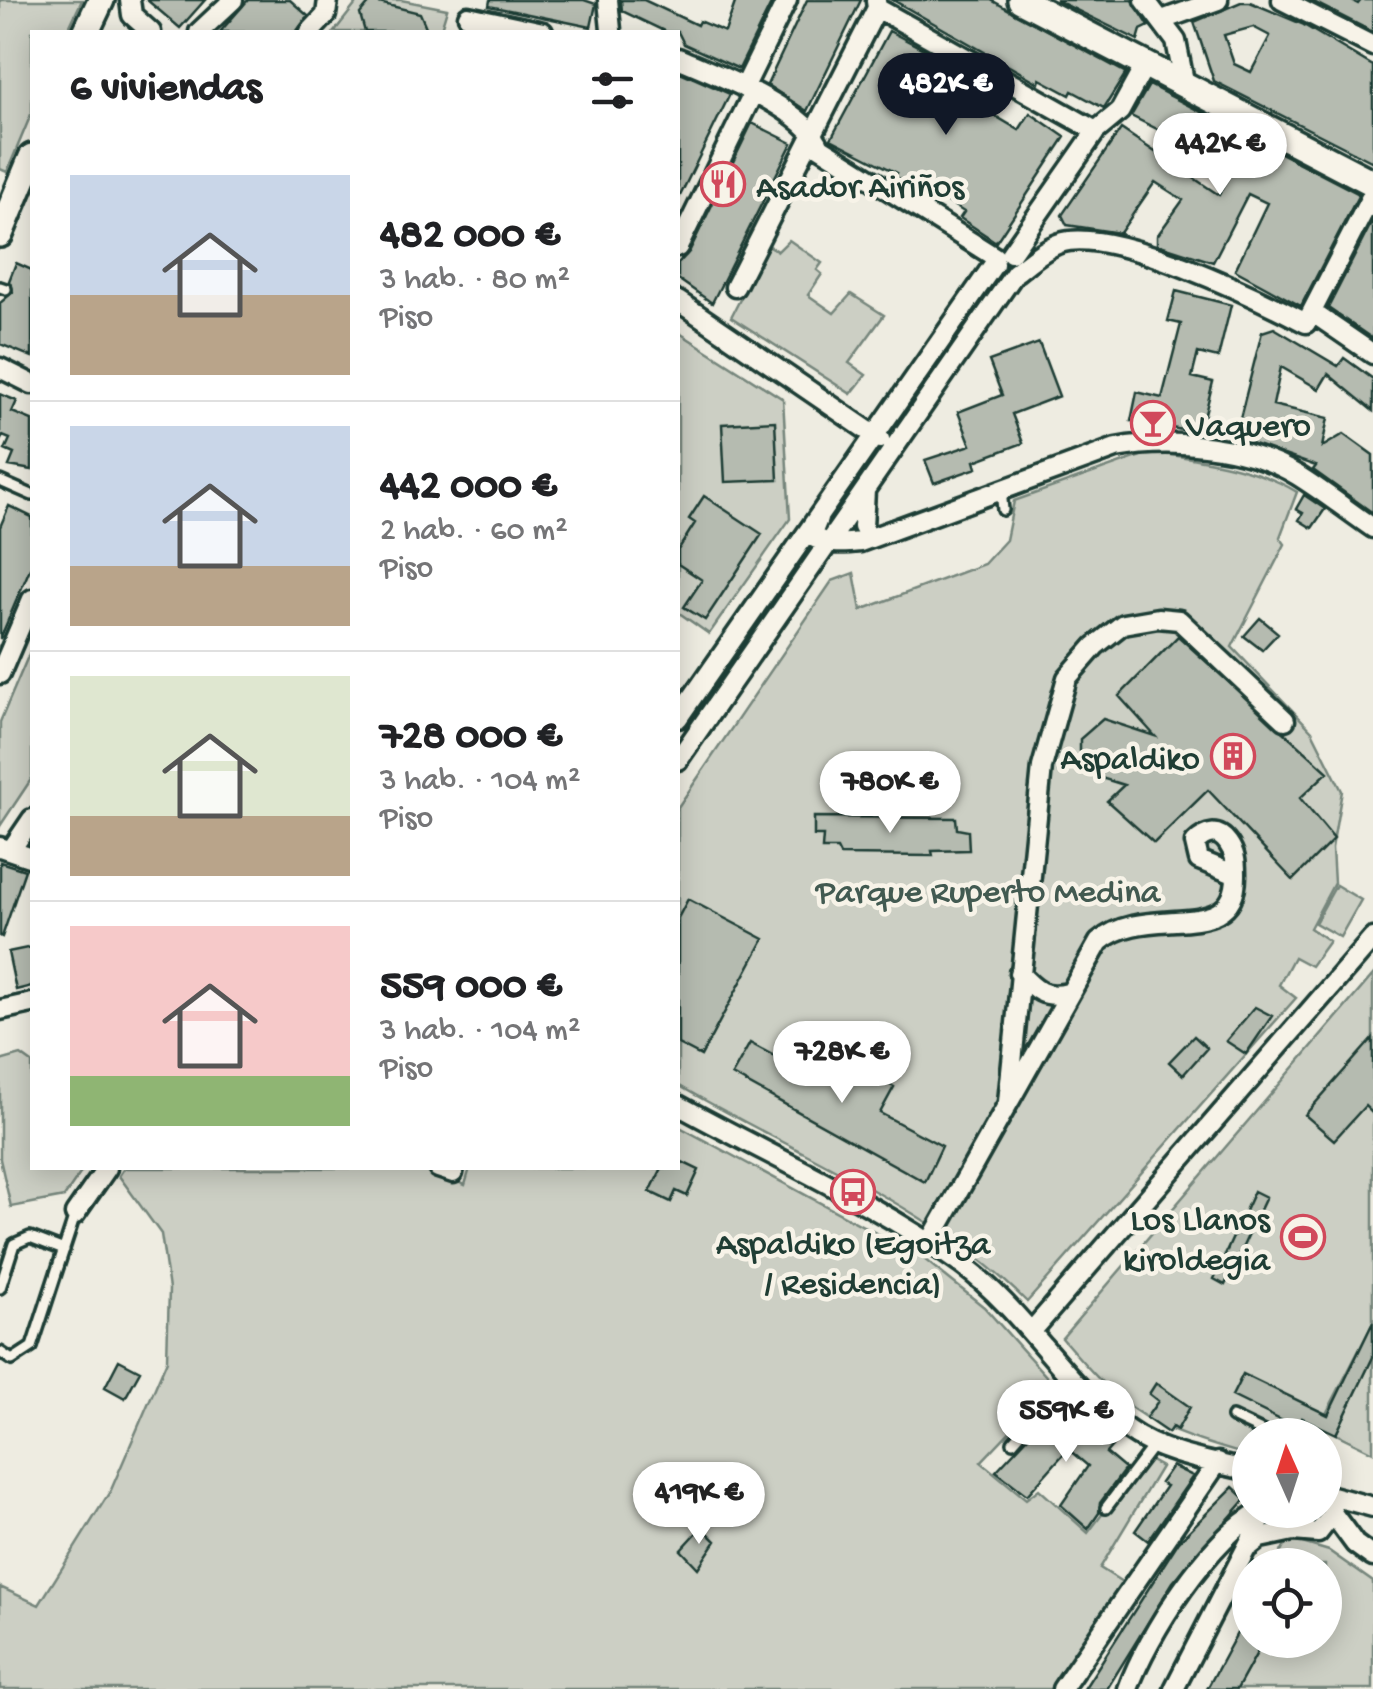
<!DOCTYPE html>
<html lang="es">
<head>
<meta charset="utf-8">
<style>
  :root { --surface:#fff; --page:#f6f6f6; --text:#202124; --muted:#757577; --line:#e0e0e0; --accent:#111827 }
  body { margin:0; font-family:"Gochi Hand",sans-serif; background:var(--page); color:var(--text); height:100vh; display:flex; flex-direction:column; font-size:38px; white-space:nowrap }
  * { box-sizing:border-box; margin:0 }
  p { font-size:32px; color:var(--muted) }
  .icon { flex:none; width:55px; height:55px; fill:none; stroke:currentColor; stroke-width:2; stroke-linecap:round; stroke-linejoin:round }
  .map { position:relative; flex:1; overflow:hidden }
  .drawer { position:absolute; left:30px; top:30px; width:650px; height:1140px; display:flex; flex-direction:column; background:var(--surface); border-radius:0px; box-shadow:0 5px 25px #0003 }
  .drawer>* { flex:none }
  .needle { width:65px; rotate:357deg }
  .buttons { position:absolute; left:1232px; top:1418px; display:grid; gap:20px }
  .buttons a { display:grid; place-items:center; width:110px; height:110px; border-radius:50%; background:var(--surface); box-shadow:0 5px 25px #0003; font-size:50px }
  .price { position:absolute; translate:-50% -85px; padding:0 22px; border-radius:35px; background:#fff; color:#222; font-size:32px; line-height:65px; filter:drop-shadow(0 2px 5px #0008) }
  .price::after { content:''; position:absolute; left:50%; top:60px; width:30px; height:22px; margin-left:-15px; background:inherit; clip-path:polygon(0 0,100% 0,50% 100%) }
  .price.active { background:var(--accent); color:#fff }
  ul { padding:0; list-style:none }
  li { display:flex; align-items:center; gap:30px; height:250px; padding:0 40px }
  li+li { border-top:2px solid var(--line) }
  li span { display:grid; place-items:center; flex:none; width:280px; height:200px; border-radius:0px; color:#555 }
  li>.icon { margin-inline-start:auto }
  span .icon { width:120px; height:120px; fill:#fffc; stroke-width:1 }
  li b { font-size:42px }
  h2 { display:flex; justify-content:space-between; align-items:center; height:120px; padding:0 40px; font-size:42px }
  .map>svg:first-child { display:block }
  .green { fill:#cccfc4; stroke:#76867c; stroke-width:2.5 }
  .building { fill:#b5bbb0; stroke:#1f3d34; stroke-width:2.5; fill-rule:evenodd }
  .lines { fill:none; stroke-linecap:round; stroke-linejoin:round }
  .lane-casing { stroke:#1f3d34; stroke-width:16 }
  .street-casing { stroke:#1f3d34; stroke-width:25 }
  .secondary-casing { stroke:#1f3d34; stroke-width:32 }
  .lane { stroke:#f7f3e8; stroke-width:9 }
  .street { stroke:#f7f3e8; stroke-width:18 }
  .secondary { stroke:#f7f3e8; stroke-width:25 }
  .labels { text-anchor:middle; stroke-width:9; stroke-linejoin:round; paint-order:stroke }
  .poi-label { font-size:35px; fill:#1f3d34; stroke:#f7f3e8; text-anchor:start }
  .park-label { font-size:35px; fill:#425a51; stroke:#f7f3e8 }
</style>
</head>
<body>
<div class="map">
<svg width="1373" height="1689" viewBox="0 0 1373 1689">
  <rect width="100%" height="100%" fill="#eeece1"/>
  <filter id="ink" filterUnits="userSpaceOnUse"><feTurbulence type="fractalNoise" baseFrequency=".01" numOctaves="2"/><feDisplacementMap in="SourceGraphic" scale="20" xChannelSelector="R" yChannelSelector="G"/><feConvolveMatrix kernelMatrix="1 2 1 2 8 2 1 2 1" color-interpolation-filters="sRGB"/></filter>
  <g filter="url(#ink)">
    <path class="green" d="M0 0H82L67 32H32V112L7 172 0 169Z
      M359 0H401L447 9 440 32H334Z
      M789 240 822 263 817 270 822 274 808 295 834 313 851 294 884 315 849 363 866 375 851 394 731 317 768 245 778 251Z
      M678 332 783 399 790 519 709 634 678 612Z
      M1152 452C1200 459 1255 466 1297 492L1280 537 1285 544 1232 647 1312 731 1342 791 1332 848 1334 883 1310 928 1329 941 1311 966 1294 957 1279 985 1296 998 1027 1302C933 1206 793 1153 678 1085V807L832 581 854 573 861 610 984 564 1006 540 1014 501Z
      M32 647V778L0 826V722Z
      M1336 885 1361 900 1340 937 1315 923Z
      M1373 975V1323L1315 1435H1250V1456C1150 1427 1130 1418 1062 1338Z
      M21 1055 32 1063V1168H84L64 1197 11 1207 0 1159V1061Z
      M678 1126 924 1259 984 1307 1054 1385 981 1462 1026 1499 1039 1489 1088 1533 1145 1458 1161 1467 1100 1568 1127 1585 1053 1689H0V1587L39 1605 111 1490 167 1360 169 1289 161 1234 119 1176 124 1168H425L465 1185 470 1168H678Z
      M1373 1357V1452L1336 1434Z
      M1299 1542 1329 1551 1373 1582V1689H1237L1264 1640H1325V1565H1300L1280 1554 1286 1543Z"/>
    <path class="building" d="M147 0H205L180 28Z
      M248 0H290L308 16 296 32H220Z
      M490 0H584L596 4 591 27 489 6Z
      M621 0H644L697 25 699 21 725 32 736 0H773L739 69 684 44 678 32H666L622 11Z
      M807 0H861L807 111 767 85Z
      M893 0H991L1126 73 1104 108 1072 91 1070 95 1040 79 1039 83Z
      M1056 0H1133L1149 26 1141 30 1138 40Z
      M1310 0H1350L1358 4 1361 0H1373V32Z
      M371 1 420 13 428 32H365L360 14Z
      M1241 2H1250L1302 24 1373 66V162L1214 81 1194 22ZM1253 27 1270 36 1251 72 1234 64 1224 35Z
      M889 31 925 50 914 71 948 89 960 69 997 91 987 111 1019 130 1030 113 1065 137 996 242 960 218 964 212 937 195 934 200 895 176 897 173 831 139Z
      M678 71 730 94 678 200Z
      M1149 85 1359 194 1301 306 1235 270 1267 203 1248 194 1213 262 1157 244V236L1183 200 1155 182 1120 233 1067 225 1062 215 1121 129 1219 195 1233 167 1131 116Z
      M752 123 792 143 712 303 678 279V264L689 252Z
      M1373 220V339L1328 308Z
      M16 263 32 270V357L0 344V303L13 292 9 281Z
      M1176 291 1231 305 1218 358 1198 353 1192 377 1213 382 1200 433 1131 421 1137 392 1162 398 1181 324 1168 321Z
      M1274 328 1338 366 1344 358 1373 379V411L1328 374 1319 389 1281 367 1273 405 1328 418 1322 447 1344 434 1373 455V513L1313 470 1316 466 1235 438 1262 332Z
      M1039 343 1059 396 1012 414 1023 443 975 461 977 468 934 483 925 460 971 445 958 412 1002 395 989 361Z
      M0 394 17 401 12 412 32 420V470L9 466 14 454 5 450 10 439 3 436 0 441Z
      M775 421 778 480 725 482 722 424Z
      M1304 495 1325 509 1312 528 1299 520 1303 513 1296 509Z
      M704 496 762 534 705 620 684 607 702 580 678 564V550L695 523 689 519Z
      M9 506 32 517V564L0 639V527Z
      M1260 618 1278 633 1262 650 1244 636Z
      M1178 636 1328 772 1300 798 1334 839 1293 880 1208 790 1154 843 1107 801 1124 785 1101 778 1080 751V739L1103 719 1155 736 1119 696Z
      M814 817 956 818 957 829 968 831 969 850 932 851 933 856 840 855 837 849H822L823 836H814Z
      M0 862 25 870 2 937 0 936Z
      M688 899 764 939 701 1056 678 1044V918Z
      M32 947V986L16 990 8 952Z
      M1255 1007 1272 1016 1246 1054 1226 1041Z
      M1194 1036 1207 1048 1183 1075 1169 1062Z
      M1373 1038V1114L1365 1106 1334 1140 1305 1115Z
      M750 1043 811 1076 825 1050 894 1087 880 1113 942 1146 925 1182 732 1075Z
      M678 1160 699 1170 687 1196 676 1191 671 1202 650 1192 662 1168H678Z
      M1254 1191 1266 1197 1225 1285 1214 1279Z
      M1373 1322V1357L1336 1434 1302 1418 1297 1428 1232 1396 1243 1374 1328 1415Z
      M119 1360 140 1371 125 1398 105 1387Z
      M1156 1383 1190 1407 1177 1430 1172 1427 1168 1433 1146 1418 1158 1401 1149 1394Z
      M1076 1414 1113 1445 1106 1453 1125 1469 1100 1503 1099 1513 1088 1529 1061 1505 1088 1466 1068 1449 1027 1495 996 1471 1044 1420 1059 1433Z
      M1172 1466 1193 1476 1148 1541 1135 1531 1166 1486 1160 1483Z
      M1233 1487 1246 1499 1173 1582 1107 1689H1084L1179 1541Z
      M702 1527 716 1541 698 1568 681 1550Z
      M1250 1609V1640H1264L1237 1689H1207Z"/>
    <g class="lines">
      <defs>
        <path id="lane" d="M0 287 6 289
          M0 481 32 495
          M1001 490 1003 510
          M0 1288 14 1244 30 1237 64 1250
          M0 1352 12 1360 32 1347 75 1215
          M1232 1417 1270 1435
          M1013 1442 1071 1376
          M1106 1508 1153 1446"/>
        <path id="street" d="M130 0 132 15 151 32
          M608 0 611 30
          M1145 0 1176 41 1185 86
          M1282 0 1373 46
          M876 1 877 8 1096 131
          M468 16 543 32
          M1162 20 1218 0
          M199 32 233 0
          M310 32 326 15 328 0
          M678 58C715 74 806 108 820 147L995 257
          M744 88 787 0
          M678 247 753 93
          M1011 253 1096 131 1120 111 1145 65
          M735 287 877 8
          M678 301 880 439
          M1319 317 1373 354
          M0 368 32 384
          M865 490 863 527 869 538
          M818 519 811 536C826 545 843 544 860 542L1116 448C1172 438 1248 445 1297 475 1323 491 1348 511 1373 528
          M0 674 32 599
          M678 718 994 264
          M678 760 1015 273C1027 264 1045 248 1060 243 1112 226 1258 298 1306 323L1373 193
          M0 847 32 858
          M11 850 32 819
          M1019 973C1035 990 1044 999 1068 993
          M0 1010 32 1003
          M1008 1102 1042 767 1067 678 1095 646 1123 624 1158 618 1179 620 1285 720
          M678 1105C772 1157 875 1202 962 1265 1025 1311 1064 1385 1128 1430 1161 1454 1211 1462 1250 1471
          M438 1168 453 1173 454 1168
          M75 1214 107 1168
          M930 1242 1099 942C1146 900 1238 949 1236 873 1236 861 1235 853 1228 843 1218 829 1206 832 1195 843L1199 860 1236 875
          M1031 1332 1373 938
          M1328 1495 1373 1507
          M1283 1510 1293 1531 1318 1533 1333 1514 1325 1492
          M1333 1514 1355 1544 1373 1557
          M1250 1546 1260 1538 1293 1531
          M1062 1689 1218 1462
          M1128 1689C1147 1635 1210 1537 1262 1510
          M1174 1689 1266 1510"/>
        <path id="secondary" d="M1021 0 1373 183
          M86 32 101 0
          M0 234 32 157"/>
      </defs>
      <use href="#lane" class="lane-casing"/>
      <use href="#street" class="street-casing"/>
      <use href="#secondary" class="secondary-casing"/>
      <use href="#lane" class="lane"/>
      <use href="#street" class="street"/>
      <use href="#secondary" class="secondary"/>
    </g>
  </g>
  <defs>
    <symbol id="restaurant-ring" viewBox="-11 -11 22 22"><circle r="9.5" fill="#f7f3e8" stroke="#d1495b" stroke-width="1.5"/><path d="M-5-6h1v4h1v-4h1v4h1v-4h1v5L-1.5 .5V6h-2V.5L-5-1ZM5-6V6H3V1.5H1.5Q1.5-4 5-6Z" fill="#d1495b"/></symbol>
    <symbol id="bar-ring" viewBox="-11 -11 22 22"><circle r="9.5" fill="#f7f3e8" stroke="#d1495b" stroke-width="1.5"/><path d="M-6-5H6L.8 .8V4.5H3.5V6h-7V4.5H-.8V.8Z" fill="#d1495b"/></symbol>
    <symbol id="building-ring" viewBox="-11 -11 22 22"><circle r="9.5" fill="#f7f3e8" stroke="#d1495b" stroke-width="1.5"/><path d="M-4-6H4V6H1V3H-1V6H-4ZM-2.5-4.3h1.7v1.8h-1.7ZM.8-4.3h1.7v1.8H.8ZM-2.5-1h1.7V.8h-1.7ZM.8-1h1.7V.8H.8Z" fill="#d1495b"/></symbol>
    <symbol id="bus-ring" viewBox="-11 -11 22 22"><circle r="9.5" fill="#f7f3e8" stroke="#d1495b" stroke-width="1.5"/><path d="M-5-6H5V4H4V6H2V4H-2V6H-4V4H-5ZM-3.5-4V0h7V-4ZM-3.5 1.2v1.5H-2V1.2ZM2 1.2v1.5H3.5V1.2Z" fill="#d1495b"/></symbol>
    <symbol id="stadium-ring" viewBox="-11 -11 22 22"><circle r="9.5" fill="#f7f3e8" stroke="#d1495b" stroke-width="1.5"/><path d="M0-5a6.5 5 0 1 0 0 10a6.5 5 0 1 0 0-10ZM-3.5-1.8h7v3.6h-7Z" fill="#d1495b"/></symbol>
  </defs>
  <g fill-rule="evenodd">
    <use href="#restaurant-ring" x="698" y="159" width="50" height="50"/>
    <use href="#bar-ring" x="1128" y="398" width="50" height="50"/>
    <use href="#building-ring" x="1208" y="731" width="50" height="50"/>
    <use href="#bus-ring" x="828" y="1167" width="50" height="50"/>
    <use href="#stadium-ring" x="1278" y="1212" width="50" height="50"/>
  </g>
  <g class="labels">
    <g class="poi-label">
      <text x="756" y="196">Asador Airiños</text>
      <text x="1186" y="435">Vaquero</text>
      <text x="1200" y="768" text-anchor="end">Aspaldiko</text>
      <text x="1270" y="1229" text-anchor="end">Los Llanos<tspan x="1270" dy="40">kiroldegia</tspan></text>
      <text x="853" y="1253" text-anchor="middle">Aspaldiko (Egoitza<tspan x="853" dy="40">/ Residencia)</tspan></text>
    </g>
    <g class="park-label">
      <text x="988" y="901">Parque Ruperto Medina</text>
    </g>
  </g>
</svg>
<div class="buttons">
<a><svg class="needle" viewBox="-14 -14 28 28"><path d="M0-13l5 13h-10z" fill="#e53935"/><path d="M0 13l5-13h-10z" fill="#757577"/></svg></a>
<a><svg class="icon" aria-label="locate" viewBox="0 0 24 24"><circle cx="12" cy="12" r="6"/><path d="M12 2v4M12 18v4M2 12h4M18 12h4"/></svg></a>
</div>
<b class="price active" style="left:946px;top:138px">482K €</b>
<b class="price" style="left:1220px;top:198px">442K €</b>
<b class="price" style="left:890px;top:836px">780K €</b>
<b class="price" style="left:842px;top:1106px">728K €</b>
<b class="price" style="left:1066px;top:1465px">559K €</b>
<b class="price" style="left:699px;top:1547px">419K €</b>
<section class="drawer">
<h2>6 viviendas<svg class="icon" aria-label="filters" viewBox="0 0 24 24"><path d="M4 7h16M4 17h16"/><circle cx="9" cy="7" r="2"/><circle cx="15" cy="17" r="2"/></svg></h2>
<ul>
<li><span style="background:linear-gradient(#c9d6e8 60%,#b9a48a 0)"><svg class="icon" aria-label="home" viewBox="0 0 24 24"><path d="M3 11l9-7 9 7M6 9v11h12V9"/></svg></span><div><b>482 000 €</b><p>3 hab. · 80 m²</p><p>Piso</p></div></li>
<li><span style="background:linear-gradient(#c9d6e8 70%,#b9a48a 0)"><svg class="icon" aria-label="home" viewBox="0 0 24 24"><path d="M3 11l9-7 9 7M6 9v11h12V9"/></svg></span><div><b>442 000 €</b><p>2 hab. · 60 m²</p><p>Piso</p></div></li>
<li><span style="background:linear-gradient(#dfe7d0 70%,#b9a48a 0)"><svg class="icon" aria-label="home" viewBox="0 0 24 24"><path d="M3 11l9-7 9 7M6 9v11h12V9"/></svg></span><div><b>728 000 €</b><p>3 hab. · 104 m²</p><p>Piso</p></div></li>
<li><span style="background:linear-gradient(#f6c9c9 75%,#8fb573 0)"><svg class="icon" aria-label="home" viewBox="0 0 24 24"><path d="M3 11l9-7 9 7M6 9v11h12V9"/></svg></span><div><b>559 000 €</b><p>3 hab. · 104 m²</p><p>Piso</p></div></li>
</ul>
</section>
</div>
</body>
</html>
